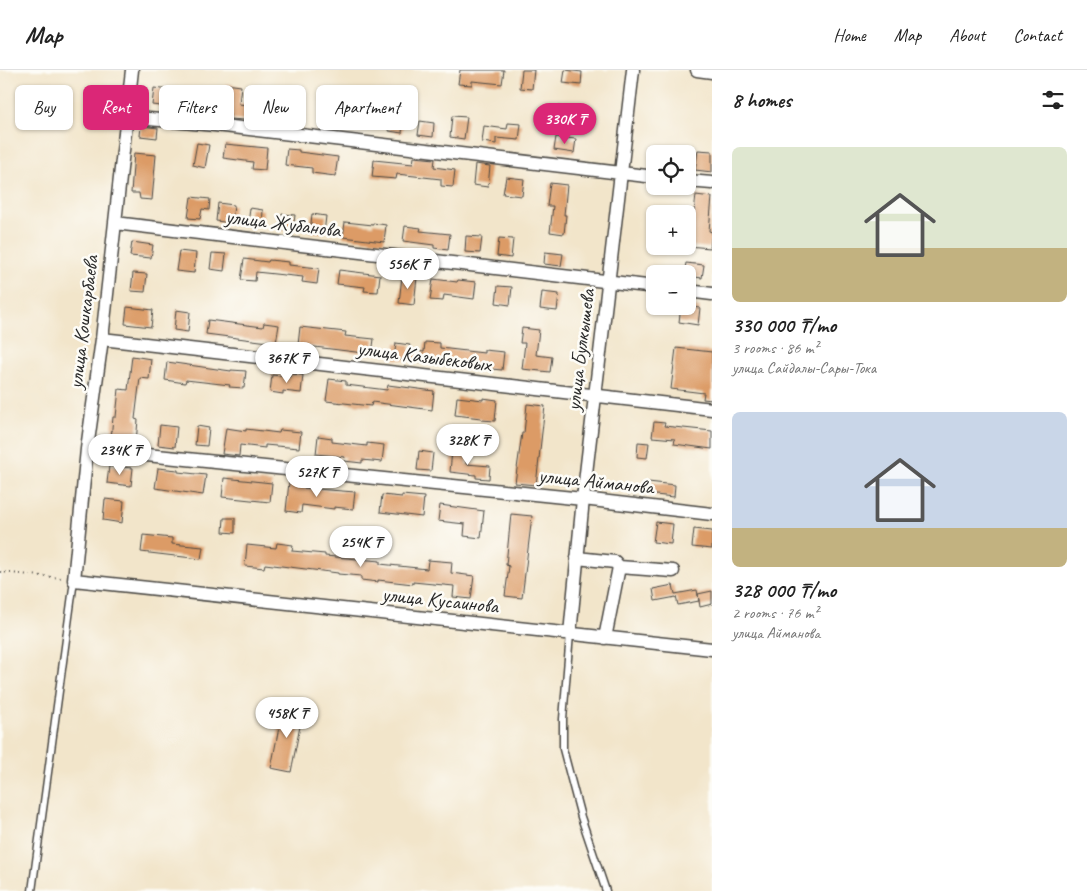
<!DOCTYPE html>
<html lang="en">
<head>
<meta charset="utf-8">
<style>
  :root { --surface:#fff; --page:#f2f2f2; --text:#222; --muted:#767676; --line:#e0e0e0; --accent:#db2777 }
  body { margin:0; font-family:Caveat,sans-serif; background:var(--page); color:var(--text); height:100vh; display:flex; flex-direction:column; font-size:19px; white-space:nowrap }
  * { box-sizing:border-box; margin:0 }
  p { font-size:16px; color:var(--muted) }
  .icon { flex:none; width:28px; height:28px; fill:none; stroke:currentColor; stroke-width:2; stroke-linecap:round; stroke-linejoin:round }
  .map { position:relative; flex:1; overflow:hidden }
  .sheet { display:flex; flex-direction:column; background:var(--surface); width:375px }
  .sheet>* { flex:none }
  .hud { position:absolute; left:15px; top:15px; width:475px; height:45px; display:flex; gap:10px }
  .fabs { position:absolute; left:646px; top:75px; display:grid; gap:10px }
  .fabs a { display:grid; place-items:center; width:50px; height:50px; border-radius:8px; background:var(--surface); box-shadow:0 1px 4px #0004; font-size:25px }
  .price { position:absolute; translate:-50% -42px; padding:0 11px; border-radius:18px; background:#fff; color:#222; font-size:16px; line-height:32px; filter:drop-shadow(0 1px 2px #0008) }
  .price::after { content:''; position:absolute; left:50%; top:30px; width:15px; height:11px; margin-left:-8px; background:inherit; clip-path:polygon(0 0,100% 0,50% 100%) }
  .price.selected { background:var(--accent); color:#fff }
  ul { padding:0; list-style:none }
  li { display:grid; align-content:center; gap:10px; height:265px; padding:0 20px }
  li span { display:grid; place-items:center; height:155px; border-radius:8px; color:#555 }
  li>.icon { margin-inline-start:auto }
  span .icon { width:90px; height:90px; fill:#fffc; stroke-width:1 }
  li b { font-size:21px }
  h2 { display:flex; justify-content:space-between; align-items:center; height:60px; padding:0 20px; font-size:21px }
  .chip { padding:0 18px; border-radius:8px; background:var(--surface); box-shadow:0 1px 4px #0004; font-size:18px; line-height:45px }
  .chip.selected { background:var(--accent); color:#fff }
  header { display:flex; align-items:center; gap:30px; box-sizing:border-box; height:70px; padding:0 25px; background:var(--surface); border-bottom:1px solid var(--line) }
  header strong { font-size:24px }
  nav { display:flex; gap:28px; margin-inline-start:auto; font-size:18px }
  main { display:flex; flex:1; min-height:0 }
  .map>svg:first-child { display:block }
  .building { fill:#dc9b66 }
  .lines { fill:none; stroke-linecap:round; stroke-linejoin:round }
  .lane-casing { stroke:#494743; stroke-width:9 }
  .street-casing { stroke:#494743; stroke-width:15 }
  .path { stroke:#494743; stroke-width:2; stroke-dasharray:1 4; stroke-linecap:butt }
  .lane { stroke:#fff; stroke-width:6 }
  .street { stroke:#fff; stroke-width:12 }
  .labels { text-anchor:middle; stroke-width:5; stroke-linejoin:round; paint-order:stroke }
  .street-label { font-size:21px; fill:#2b2b2b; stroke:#fdfcf7 }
</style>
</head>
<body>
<header>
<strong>Map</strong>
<nav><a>Home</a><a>Map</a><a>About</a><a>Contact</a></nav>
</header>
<main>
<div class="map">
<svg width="712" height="821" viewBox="0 0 712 821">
  <rect width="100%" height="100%" fill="#fdfcf7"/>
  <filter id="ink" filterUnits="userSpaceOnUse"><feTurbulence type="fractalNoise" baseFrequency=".02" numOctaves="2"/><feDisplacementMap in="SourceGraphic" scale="10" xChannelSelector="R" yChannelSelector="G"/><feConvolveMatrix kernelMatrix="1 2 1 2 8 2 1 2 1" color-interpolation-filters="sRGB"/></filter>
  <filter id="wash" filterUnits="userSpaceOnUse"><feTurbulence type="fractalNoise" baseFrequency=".0096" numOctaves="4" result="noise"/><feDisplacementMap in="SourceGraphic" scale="20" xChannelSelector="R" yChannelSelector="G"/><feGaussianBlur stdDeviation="1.12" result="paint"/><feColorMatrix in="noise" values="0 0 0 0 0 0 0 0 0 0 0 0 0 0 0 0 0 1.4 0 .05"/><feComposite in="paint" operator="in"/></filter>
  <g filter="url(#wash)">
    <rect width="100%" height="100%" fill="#f2e5ca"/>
    <g id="blocks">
      <path class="building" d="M460 0H504L502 14 472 11V15L458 14Z
        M522 0H534L532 19 520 18Z
        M565 0 582 2 581 15 563 13Z
        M226 14 241 16 239 34 247 35 245 50 230 49V44L228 43 229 37 217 35 215 42 202 41 204 24 225 26Z
        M154 18 178 21 176 38 152 35Z
        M265 29 281 31 278 49 263 48Z
        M556 36 576 38 575 50 555 47Z
        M327 38 340 39 339 54 325 52Z
        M358 42 372 44 371 58 356 57Z
        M391 43 404 45 402 63 389 61Z
        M452 46 467 47 464 69 450 67Z
        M420 51 434 53 433 67 418 65Z
        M508 53 521 54 519 70 496 68V74L482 72 484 56 507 59Z
        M141 56 158 58 157 68 140 66Z
        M556 67 576 69 574 83 554 80Z
        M197 73 209 75 205 98 193 95Z
        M225 74 267 78 265 100 252 99 253 92 223 88Z
        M287 79 299 80V82L338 87 335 106 312 103V98L285 95Z
        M698 80 712 81V102L695 100Z
        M134 83 156 85 152 130 140 129 139 123H131Z
        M414 87 435 89 434 97 455 100 453 117 441 116V109L397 104 396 109 372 107 374 90 413 94Z
        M475 94 490 96 488 117 473 115Z
        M506 107 524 109 522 126 503 124Z
        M550 113 567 115 564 145H566L564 164 550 162 553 136H547Z
        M696 125 712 127 709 161 712 162 710 178 688 176 689 159H692Z
        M191 127 210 129 209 140 202 139 200 149 188 148Z
        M218 133 234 135 232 153 216 151Z
        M250 138 263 140 262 156 248 155Z
        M282 144 295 145 293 161 280 160Z
        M312 144 326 146 324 163 310 162Z
        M345 152 373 155V153L386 155 384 172 343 167Z
        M405 156 421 158 420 161 450 164 448 180 434 178V175L403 171Z
        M466 166 482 167 480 183 465 182Z
        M499 168 513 169 511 188 497 186Z
        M132 172 153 175 151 188 130 186Z
        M179 181 196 183 194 203 176 201Z
        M545 182 563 184 561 196 544 194Z
        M212 183 226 184 224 201 210 199Z
        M244 189 268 192 269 190 289 192V195L319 198 317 214 302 212 303 207 256 202 255 211 241 210Z
        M686 193 704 195 702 208 688 206V204H684Z
        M339 200 380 205 378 222 364 221 365 217 337 214Z
        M133 203 147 204 145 222 131 221Z
        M402 206 417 207 414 235 399 233Z
        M433 209 457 212 458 210 476 212 474 229 444 225 443 231 430 230Z
        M498 216 512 217 510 235 496 233Z
        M542 222 559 224 557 241 540 239Z
        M681 236 700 238 698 255 679 252Z
        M127 237 153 240 151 257 125 254Z
        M176 240 190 242 188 262 174 260Z
        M208 250 263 257 264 253 279 255 276 273 206 264Z
        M300 257 346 262 345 266 374 269 372 284 298 275Z
        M522 258 539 260 536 285 552 287 550 302 522 299 525 273H520Z
        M425 272 440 273V278L484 283V280L504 282 502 300 469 297V299L448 296V295L394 289 396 273 410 275 409 280 424 282Z
        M676 278 712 282V330L703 329 704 323 671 319Z
        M132 286 151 289 149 309 140 308 135 349 138 350 136 372 111 369 113 347H116L119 319 128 320Z
        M167 292 231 301V300L246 301 244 318 229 317 230 315 186 310 185 313 165 310Z
        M290 304 303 305 301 323 283 321V324L270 322 272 305 290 307Z
        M329 309 346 311V315L387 320 388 315 434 321 432 340 372 332 371 336 326 331Z
        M457 327 483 330V328L497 330 495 351 481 350V348L455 345Z
        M527 334 545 336 536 415 515 413 522 363H524Z
        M654 352 665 353 664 356 712 361V379L674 374 675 369 652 367Z
        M160 355 177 357 175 377 158 375Z
        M197 356 209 358 207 376 195 375Z
        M226 358 246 361V359L279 363 280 360 301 362 299 378 265 375V378L240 375 239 386 222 384Z
        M318 366 332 368V372L367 376V373L384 375 382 392 362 390V393L344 391 345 387 316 384Z
        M638 372 649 373 647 388 637 387Z
        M452 380 467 382 466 394 490 396 489 409 476 408V405L450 402Z
        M419 381 433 383 431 401 417 400Z
        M109 396 133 398 131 416 107 413Z
        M158 398 178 400V402L206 405 203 425 155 418Z
        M224 408 272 413 270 432 222 427Z
        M289 412 304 414V418L355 422 353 439 334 437V439L302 435 301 443 286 441Z
        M648 412 675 415 674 427 646 424Z
        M382 425 402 427V425L424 427 422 447 380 442Z
        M105 429 124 431 122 453 103 450Z
        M440 435 484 441 481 468 464 466 465 454 438 451Z
        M511 444 532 446 522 528 505 526 509 496 506 495Z
        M224 448H235V463L223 462Z
        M656 452 673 454 671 474 653 472Z
        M694 459 712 461V479L692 477Z
        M143 465 172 468V474L203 477 201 489 141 482Z
        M277 473 293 475 292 481 325 484V486L380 491V494L427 499 428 490 452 492 451 503 474 506 471 529 453 527 454 516 413 512V514L378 510V512L361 510V506L338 504V503L265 494 264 498 245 496 247 475 276 478Z
        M673 515 675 524 697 520 699 531 678 535 676 527 655 531 653 519Z
        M712 521V534L700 537 698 524Z
        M283 637 303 641 291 702 271 698Z"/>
    </g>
  </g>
  <g filter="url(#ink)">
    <use href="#blocks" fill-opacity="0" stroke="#494743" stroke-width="1"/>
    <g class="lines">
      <defs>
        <path id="lane" d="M570 564 563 649V679L581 747 606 821
          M32 821 74 510"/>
        <path id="street" d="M132 0 102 269 87 379 74 510 712 579
          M697 0 712 2
          M127 47 215 55 655 107
          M688 111 712 113
          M115 153 655 217
          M688 221 712 224
          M102 269 712 339
          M87 379 583 429 712 444
          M577 488 615 492 619 497 605 568
          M619 497 673 501
          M570 564 583 429 633 0"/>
      </defs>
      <use href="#lane" class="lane-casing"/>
      <use href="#street" class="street-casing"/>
      <path class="path" d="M0 502 62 508"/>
      <use href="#lane" class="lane"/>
      <use href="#street" class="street"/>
    </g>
  </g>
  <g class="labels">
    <g class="street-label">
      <text transform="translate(283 153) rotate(7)" y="7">улица Жубанова</text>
      <text transform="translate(83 252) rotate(-83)" y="7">улица Кошкарбаева</text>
      <text transform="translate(580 280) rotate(-83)" y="7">улица Булкышева</text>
      <text transform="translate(424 286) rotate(7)" y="7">улица Казыбековых</text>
      <text transform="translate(596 411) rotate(6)" y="7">улица Айманова</text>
      <text transform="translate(440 530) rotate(6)" y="7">улица Кусаинова</text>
    </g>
  </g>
</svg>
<div class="fabs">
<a><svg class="icon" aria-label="locate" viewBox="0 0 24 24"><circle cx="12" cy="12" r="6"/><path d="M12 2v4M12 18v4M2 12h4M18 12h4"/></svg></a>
<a>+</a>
<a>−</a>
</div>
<b class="price selected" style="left:565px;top:75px">330K ₸</b>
<b class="price" style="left:408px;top:220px">556K ₸</b>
<b class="price" style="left:287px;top:314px">367K ₸</b>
<b class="price" style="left:468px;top:396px">328K ₸</b>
<b class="price" style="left:120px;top:406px">234K ₸</b>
<b class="price" style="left:317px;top:428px">527K ₸</b>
<b class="price" style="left:361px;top:498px">254K ₸</b>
<b class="price" style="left:287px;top:669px">458K ₸</b>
<div class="hud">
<a class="chip">Buy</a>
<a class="chip selected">Rent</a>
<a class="chip">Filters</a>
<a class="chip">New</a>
<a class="chip">Apartment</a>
</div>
</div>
<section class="sheet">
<h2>8 homes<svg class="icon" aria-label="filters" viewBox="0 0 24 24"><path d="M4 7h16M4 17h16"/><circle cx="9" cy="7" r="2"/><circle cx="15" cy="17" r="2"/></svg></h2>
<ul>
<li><span style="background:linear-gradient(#dfe7d0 65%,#c2b280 0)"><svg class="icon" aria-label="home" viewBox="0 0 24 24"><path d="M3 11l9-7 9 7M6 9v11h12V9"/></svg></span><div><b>330 000 ₸/mo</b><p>3 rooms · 86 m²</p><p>улица Сайдалы-Сары-Тока</p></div></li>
<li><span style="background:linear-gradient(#c9d6e8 75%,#c2b280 0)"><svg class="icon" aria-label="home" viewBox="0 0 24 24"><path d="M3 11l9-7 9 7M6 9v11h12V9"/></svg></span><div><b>328 000 ₸/mo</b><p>2 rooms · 76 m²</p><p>улица Айманова</p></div></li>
</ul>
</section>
</main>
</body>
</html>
